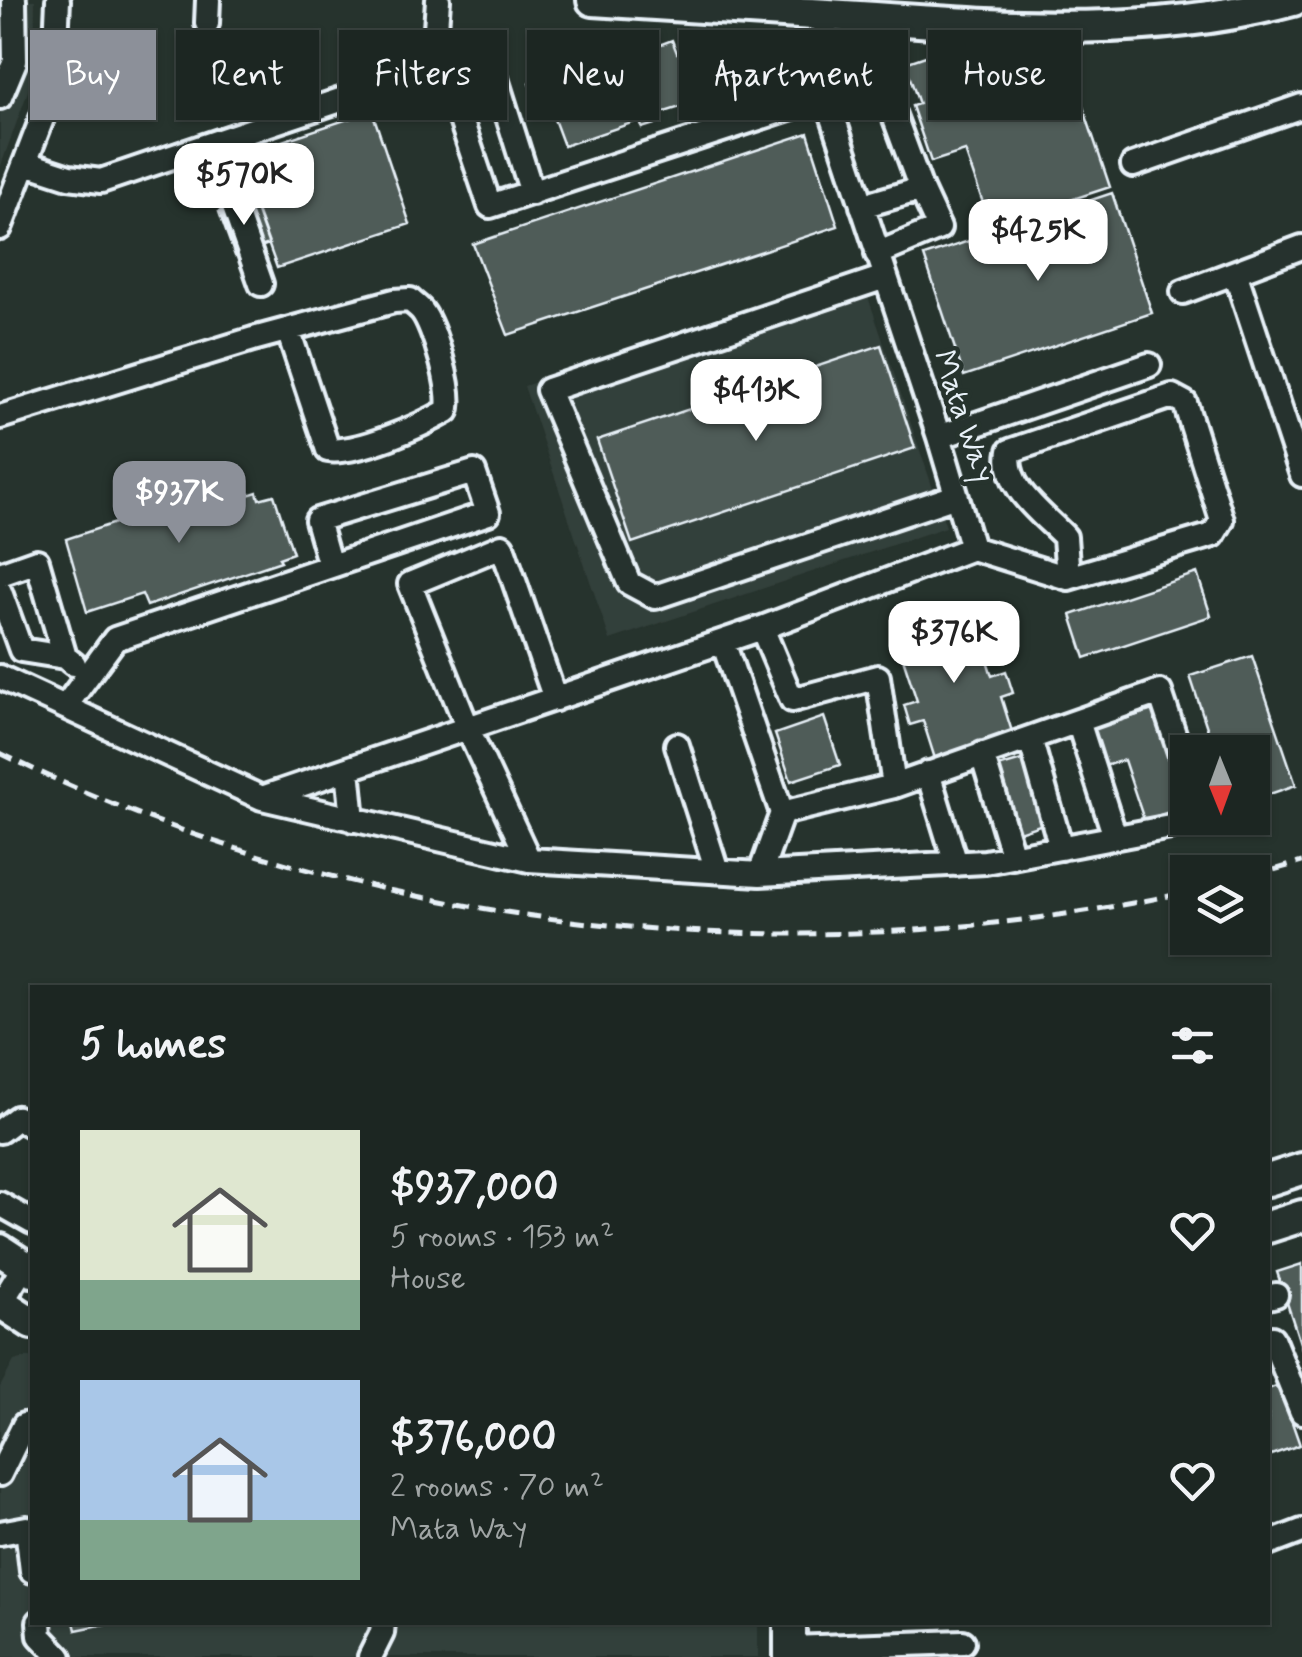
<!DOCTYPE html>
<html lang="en">
<head>
<meta charset="utf-8">
<style>
  :root { --surface:#1c2622; --page:#29322f; --text:#f1f3f6; --muted:#a0a5a5; --line:#3a4340; --accent:#8c9099 }
  body { margin:0; font-family:Mynerve,sans-serif; background:var(--page); color:var(--text); height:100vh; display:flex; flex-direction:column; font-size:38px; white-space:nowrap }
  * { box-sizing:border-box; margin:0 }
  p { font-size:32px; color:var(--muted) }
  .icon { flex:none; width:55px; height:55px; fill:none; stroke:currentColor; stroke-width:2; stroke-linecap:round; stroke-linejoin:round }
  .map { position:relative; flex:1; overflow:hidden }
  .details { position:absolute; left:30px; top:985px; width:1240px; height:640px; display:flex; flex-direction:column; background:var(--surface); border-radius:0px; box-shadow:0 2px 8px #0004,0 0 0 2px var(--line) }
  .details>* { flex:none }
  .guide { position:absolute; left:30px; top:30px; width:1242px; height:90px; display:flex; gap:20px }
  .needle { width:65px; rotate:179deg }
  .controls { position:absolute; left:1170px; top:735px; display:grid; gap:20px }
  .controls a { display:grid; place-items:center; width:100px; height:100px; border-radius:0px; background:var(--surface); box-shadow:0 2px 8px #0004,0 0 0 2px var(--line); font-size:50px }
  .price { position:absolute; translate:-50% -85px; padding:0 22px; border-radius:20px; background:#fff; color:#222; font-size:32px; line-height:65px; filter:drop-shadow(0 2px 5px #0008) }
  .price::after { content:''; position:absolute; left:50%; top:60px; width:30px; height:22px; margin-left:-15px; background:inherit; clip-path:polygon(0 0,100% 0,50% 100%) }
  .price.active { background:var(--accent); color:#fff }
  ul { padding:0; list-style:none }
  li { display:flex; align-items:center; gap:30px; height:250px; padding:0 50px }
  li span { display:grid; place-items:center; flex:none; width:280px; height:200px; border-radius:0px; color:#555 }
  li>.icon { margin-inline-start:auto }
  span .icon { width:120px; height:120px; fill:#fffc; stroke-width:1 }
  li b { font-size:42px }
  h2 { display:flex; justify-content:space-between; align-items:center; height:120px; padding:0 50px; font-size:42px }
  .chip { padding:0 35px; border-radius:0px; background:var(--surface); box-shadow:0 2px 8px #0004,0 0 0 2px var(--line); font-size:35px; line-height:90px }
  .chip.active { background:var(--accent); color:#fff }
  .map>svg:first-child { display:block }
  .built { fill:#333f3a }
  .building { fill:#505c59; stroke:#e8f1f8; stroke-width:2.5 }
  .lines { fill:none; stroke-linecap:round; stroke-linejoin:round }
  .minor-casing { stroke:#e8f1f8; stroke-width:30 }
  .major-casing { stroke:#e8f1f8; stroke-width:38 }
  .minor { stroke:#26332d; stroke-width:22 }
  .major { stroke:#26332d; stroke-width:30 }
  .rail { stroke:#e8f1f8; stroke-width:5; stroke-dasharray:15 8; stroke-linecap:butt }
  .labels { text-anchor:middle; stroke-width:9; stroke-linejoin:round; paint-order:stroke }
  .street-label { font-size:32px; fill:#e8f1f8; stroke:#26332d }
</style>
</head>
<body>
<div class="map">
<svg width="1302" height="1657" viewBox="0 0 1302 1657">
  <rect width="100%" height="100%" fill="#26332d"/>
  <filter id="ink" filterUnits="userSpaceOnUse"><feTurbulence type="fractalNoise" baseFrequency=".01" numOctaves="2"/><feDisplacementMap in="SourceGraphic" scale="20" xChannelSelector="R" yChannelSelector="G"/><feConvolveMatrix kernelMatrix="1 2 1 2 8 2 1 2 1" color-interpolation-filters="sRGB"/></filter>
  <g filter="url(#ink)">
    <path class="built" d="M0 0H35L34 75 0 168Z
      M860 273 946 527 610 640 524 386Z
      M29 1357 32 1358V1622L758 1623V1657H0V1387L14 1361Z"/>
    <path class="building" d="M557 34 561 46 586 38 589 48 613 39 617 50 642 41 646 50 672 40 677 53 701 44 719 95 658 114 661 122 642 128 640 120 564 146 551 111 540 114 529 83 545 78 532 43Z
      M952 47 956 60 968 56 973 70 990 64 1071 71 1110 187 991 226 965 151 931 162 912 106 919 104 905 63Z
      M372 111 410 224 277 268 237 156Z
      M808 133 838 226 508 335 473 244Z
      M1112 193 1152 313 964 376 924 256Z
      M253 200 269 244 235 256 219 212Z
      M881 345 915 448 632 543 597 440Z
      M243 480 248 495 257 492 259 499 274 495 293 553 279 558 281 561 147 606 142 594 87 612 66 539 124 520 121 511 166 496 169 505Z
      M1197 573 1211 616 1085 658 1071 615Z
      M970 607 992 676 1006 671 1013 693 1001 697 1014 738 936 762 923 721 910 725 904 705 917 701 894 631Z
      M1252 656 1296 785 1252 800V752H1215L1190 676Z
      M1153 710 1185 807 1144 820 1124 760 1101 767 1089 730Z
      M824 717 840 765 791 781 775 734Z
      M1025 759 1046 823 1019 832 998 767Z
      M1302 1264V1349L1277 1272Z
      M1279 1385 1300 1445 1268 1456V1389Z
      M74 1622H115L76 1630Z"/>
    <g class="lines">
      <defs>
        <path id="minor" d="M438 0 435 43 490 206 826 96
          M825 15 826 96 939 437 972 548
          M207 23 208 0
          M413 43 487 50 532 193
          M747 56 765 116
          M876 67 921 189
          M0 97 15 61 14 0
          M212 144 261 284
          M26 163 69 177 101 181 379 87
          M1133 165 1302 106
          M862 206 921 189 939 228 877 254
          M0 228 46 108 56 43 58 0
          M1236 275 1302 475
          M885 277 548 390 629 583 655 597 956 496
          M1183 292 1302 247
          M0 417 253 339 394 301 410 300C414 304 419 307 422 311 434 326 454 394 447 411 421 426 357 454 328 450L288 330
          M939 437 1149 365
          M0 574 37 561 65 657
          M0 592 21 650 65 657 74 664
          M723 642 782 813
          M0 677 262 798 762 628
          M65 707 115 639 488 513 474 472 317 520 330 566
          M1078 721 1115 837
          M1030 738 1061 848
          M677 745 717 871
          M982 754 1013 857
          M348 769 353 820
          M928 773 956 864
          M894 786 1160 692 1188 776
          M262 798 529 860 760 874 985 862 1202 821 1201 818
          M529 860 468 729 410 584 502 546 555 699
          M760 874 782 813 894 786 878 677 792 700 762 628 972 548 1068 578 1213 535 1222 520 1185 403 1172 396 1010 451C1003 487 1042 513 1065 537L1068 578
          M0 1131 17 1118 32 1126
          M0 1204 32 1222
          M1268 1297 1276 1295
          M0 1305 24 1266 32 1262
          M1272 1338 1302 1412
          M0 1474 24 1425 32 1424
          M0 1533 27 1528 32 1571
          M1268 1544 1302 1531
          M39 1622 40 1636 60 1657
          M790 1648 963 1642
          M370 1657 382 1633 383 1622"/>
        <path id="major" d="M593 0C687 6 781 12 875 18 1017 28 1154 37 1293 0
          M1268 1180 1302 1169
          M1268 1227 1302 1216
          M0 1250 32 1271
          M0 1302 32 1323
          M790 1622V1657"/>
      </defs>
      <use href="#minor" class="minor-casing"/>
      <use href="#major" class="major-casing"/>
      <use href="#minor" class="minor"/>
      <use href="#major" class="major"/>
      <path class="rail" d="M0 753C365 934 791 977 1188 892
        M1252 876 1302 862"/>
    </g>
  </g>
  <g class="labels">
    <g class="street-label">
      <text transform="translate(965 416) rotate(72)" y="11">Mata Way</text>
    </g>
  </g>
</svg>
<div class="controls">
<a><svg class="needle" viewBox="-14 -14 28 28"><path d="M0-13l5 13h-10z" fill="#e53935"/><path d="M0 13l5-13h-10z" fill="#a0a5a5"/></svg></a>
<a><svg class="icon" aria-label="layers" viewBox="0 0 24 24"><path d="M12 4l9 5-9 5-9-5zM3 14l9 5 9-5"/></svg></a>
</div>
<b class="price" style="left:244px;top:228px">$570K</b>
<b class="price" style="left:1038px;top:284px">$425K</b>
<b class="price" style="left:756px;top:444px">$413K</b>
<b class="price active" style="left:179px;top:546px">$937K</b>
<b class="price" style="left:954px;top:686px">$376K</b>
<div class="guide">
<a class="chip active">Buy</a>
<a class="chip">Rent</a>
<a class="chip">Filters</a>
<a class="chip">New</a>
<a class="chip">Apartment</a>
<a class="chip">House</a>
</div>
<section class="details">
<h2>5 homes<svg class="icon" aria-label="filters" viewBox="0 0 24 24"><path d="M4 7h16M4 17h16"/><circle cx="9" cy="7" r="2"/><circle cx="15" cy="17" r="2"/></svg></h2>
<ul>
<li><span style="background:linear-gradient(#dfe7d0 75%,#7fa58c 0)"><svg class="icon" aria-label="home" viewBox="0 0 24 24"><path d="M3 11l9-7 9 7M6 9v11h12V9"/></svg></span><div><b>$937,000</b><p>5 rooms · 153 m²</p><p>House</p></div><svg class="icon" aria-label="heart" viewBox="0 0 24 24"><path d="M12 20l-8-8c-3-5 5-10 8-4 3-6 11-1 8 4z"/></svg></li>
<li><span style="background:linear-gradient(#a9c7e8 70%,#7fa58c 0)"><svg class="icon" aria-label="home" viewBox="0 0 24 24"><path d="M3 11l9-7 9 7M6 9v11h12V9"/></svg></span><div><b>$376,000</b><p>2 rooms · 70 m²</p><p>Mata Way</p></div><svg class="icon" aria-label="heart" viewBox="0 0 24 24"><path d="M12 20l-8-8c-3-5 5-10 8-4 3-6 11-1 8 4z"/></svg></li>
</ul>
</section>
</div>
</body>
</html>
